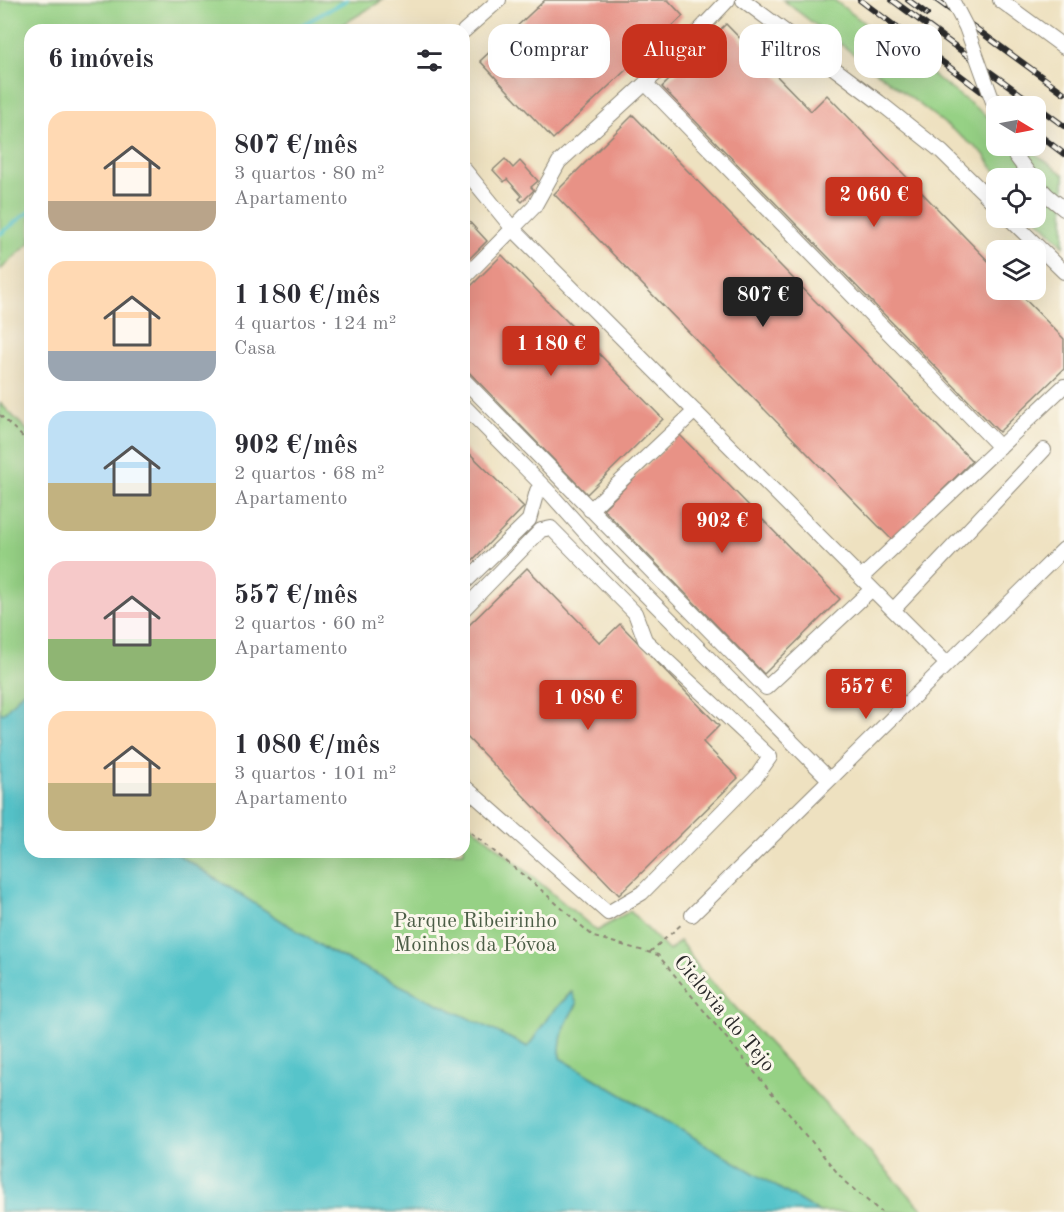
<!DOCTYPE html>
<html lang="pt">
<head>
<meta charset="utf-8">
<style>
  :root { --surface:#fff; --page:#f7f7f7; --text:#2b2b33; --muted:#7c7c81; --accent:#c8321e }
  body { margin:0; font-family:"Old Standard TT",serif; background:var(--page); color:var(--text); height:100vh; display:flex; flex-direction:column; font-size:22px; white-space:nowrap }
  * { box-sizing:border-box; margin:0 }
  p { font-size:20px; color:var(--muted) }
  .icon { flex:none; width:33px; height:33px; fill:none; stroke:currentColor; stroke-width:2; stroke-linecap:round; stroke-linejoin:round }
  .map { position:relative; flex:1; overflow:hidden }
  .sheet { position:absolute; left:24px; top:24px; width:446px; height:834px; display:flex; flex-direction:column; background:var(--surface); border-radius:18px; box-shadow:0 6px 24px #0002 }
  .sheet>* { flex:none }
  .hud { position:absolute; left:488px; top:24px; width:486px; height:54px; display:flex; gap:12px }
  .needle { width:39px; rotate:100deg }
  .tools { position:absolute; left:986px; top:96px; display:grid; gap:12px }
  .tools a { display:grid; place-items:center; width:60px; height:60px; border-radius:12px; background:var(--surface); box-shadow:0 6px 24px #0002; font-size:30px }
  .price { position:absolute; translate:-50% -51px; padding:0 14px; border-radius:6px; background:var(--accent); color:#fff; font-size:20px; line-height:39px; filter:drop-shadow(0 2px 3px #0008) }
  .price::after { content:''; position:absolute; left:50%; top:36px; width:18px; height:14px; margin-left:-9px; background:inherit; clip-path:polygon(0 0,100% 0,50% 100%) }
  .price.current { background:#222; color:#fff }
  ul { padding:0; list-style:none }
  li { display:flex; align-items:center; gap:18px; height:150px; padding:0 24px }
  li span { display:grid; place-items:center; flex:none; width:168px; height:120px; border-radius:18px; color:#555 }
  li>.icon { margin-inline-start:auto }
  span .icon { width:72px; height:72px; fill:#fffc; stroke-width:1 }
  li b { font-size:26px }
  h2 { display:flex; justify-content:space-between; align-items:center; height:72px; padding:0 24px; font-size:26px }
  .chip { padding:0 21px; border-radius:18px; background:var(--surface); box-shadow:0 6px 24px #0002; font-size:21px; line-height:54px }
  .chip.current { background:var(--accent); color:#fff }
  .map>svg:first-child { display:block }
  .green { fill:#96d185; stroke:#607e58; stroke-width:1.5 }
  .water { fill:#57c4ca; stroke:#41787a; stroke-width:1.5 }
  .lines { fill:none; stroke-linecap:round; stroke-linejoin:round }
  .stream { stroke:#57c4ca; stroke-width:4 }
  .building { fill:#e89286 }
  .minor-casing { stroke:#8c8676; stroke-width:16 }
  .path { stroke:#8c8676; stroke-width:2; stroke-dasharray:4.5 4.5; stroke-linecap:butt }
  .minor { stroke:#fff; stroke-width:14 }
  .rail-casing { stroke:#2b2b2b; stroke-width:6 }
  .rail { stroke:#fbf7ec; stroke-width:4; stroke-dasharray:11; stroke-linecap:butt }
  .minor-bridge-casing { stroke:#8c8676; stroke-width:16; stroke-linecap:butt }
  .minor-bridge { stroke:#fff; stroke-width:14 }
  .labels { text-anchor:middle; stroke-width:6; stroke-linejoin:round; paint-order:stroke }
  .park-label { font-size:21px; fill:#4b5d46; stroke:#fbf7ec }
  .street-label { font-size:21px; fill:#2b2b2b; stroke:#fbf7ec }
</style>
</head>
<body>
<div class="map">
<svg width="1064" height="1212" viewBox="0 0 1064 1212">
  <rect width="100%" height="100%" fill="#fbf7ec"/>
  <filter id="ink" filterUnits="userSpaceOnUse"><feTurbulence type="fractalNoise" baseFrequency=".0167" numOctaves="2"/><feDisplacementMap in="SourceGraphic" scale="12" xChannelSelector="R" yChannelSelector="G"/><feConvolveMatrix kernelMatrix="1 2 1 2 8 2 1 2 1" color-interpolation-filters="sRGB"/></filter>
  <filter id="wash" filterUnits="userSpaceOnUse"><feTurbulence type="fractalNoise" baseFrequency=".008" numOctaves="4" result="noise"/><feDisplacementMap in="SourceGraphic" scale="24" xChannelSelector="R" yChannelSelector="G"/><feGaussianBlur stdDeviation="1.35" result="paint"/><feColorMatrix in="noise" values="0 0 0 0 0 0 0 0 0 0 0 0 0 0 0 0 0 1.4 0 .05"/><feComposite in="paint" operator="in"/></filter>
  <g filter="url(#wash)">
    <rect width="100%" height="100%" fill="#eee1c0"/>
    <path class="green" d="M0 0H383L334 30H30V243L0 270Z
      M783 0H834L996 123V146H1025L1064 175V246L1035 216V178H1000L983 153Z
      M0 403 30 433V705L0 744Z
      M464 819 597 931 630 911 669 951 680 941 699 968 925 1212H819L560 1058C559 1037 565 1022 577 1004L571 992 549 1016 528 1047 327 950 174 852H464Z"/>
    <path class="water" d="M23 691H30V852H174L327 950 528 1047 549 1016 572 992 577 1004C565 1022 559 1037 560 1058L819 1212H0V711L3 714Z"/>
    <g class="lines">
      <path class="stream" d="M293 30 347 0
        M0 234 30 211"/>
    </g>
    <g id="blocks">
      <path class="building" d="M545 0H668L683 16 553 139 480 61Z
        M726 24 811 111 827 95 996 269V290H1016L1064 339V369L999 432 662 87Z
        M633 115 972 461 892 540 554 194Z
        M505 159 513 168 520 161 538 181 531 187 534 190 522 202 519 199 522 196 507 179 504 182 493 170Z
        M464 216 487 241 464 264Z
        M502 255 663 419 587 494 464 367V293Z
        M679 434 840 599 764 674 603 509Z
        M464 448 524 507 464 569Z
        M527 568 600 643 620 624 719 726 703 742 738 778 619 895 464 734V630Z"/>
    </g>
  </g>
  <g filter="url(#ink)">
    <use href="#blocks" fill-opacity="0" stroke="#8c8676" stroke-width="1.5"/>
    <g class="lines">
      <defs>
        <path id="minor" d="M743 0 879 102 942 152 996 205
          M1000 0 1064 47
          M464 31 499 0
          M646 84 1000 447
          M1010 146 1015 155 1032 178
          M464 169 513 229 946 663
          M1035 182 1047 195 1064 209
          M1009 218 1064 272
          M464 278 534 207 559 162 674 57 728 0
          M464 380 766 688 872 589
          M464 406 547 490 599 548 829 779
          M590 510 695 411
          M861 578 1064 386
          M464 583 529 520 537 491 547 490
          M464 609 541 530 551 528 635 613 645 640 770 757 756 777 642 893 608 913 464 786
          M893 610 1044 450
          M692 915 1064 549"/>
      </defs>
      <use href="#minor" class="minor-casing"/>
      <path class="path" d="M0 415 30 444
        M464 827 539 888 594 937 658 955 845 1182 881 1212
        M650 952 683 923"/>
      <use href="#minor" class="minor"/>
      <defs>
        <path id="rail" d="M860 0 1001 106
          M892 0 1064 126
          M908 0 927 14
          M937 0 1064 93
          M1035 132 1064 154"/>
      </defs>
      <use href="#rail" class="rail-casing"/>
      <use href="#rail" class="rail"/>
      <defs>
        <path id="minor-bridge" d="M952 0 966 27 996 110"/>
      </defs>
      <use href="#minor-bridge" class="minor-bridge-casing"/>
      <use href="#minor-bridge" class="minor-bridge"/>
    </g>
  </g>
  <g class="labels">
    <g class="park-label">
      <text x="475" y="927">Parque Ribeirinho<tspan x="475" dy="24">Moinhos da Póvoa</tspan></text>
    </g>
    <g class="street-label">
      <text transform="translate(725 1013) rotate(50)" y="7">Ciclovia do Tejo</text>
    </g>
  </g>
</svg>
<div class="tools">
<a><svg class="needle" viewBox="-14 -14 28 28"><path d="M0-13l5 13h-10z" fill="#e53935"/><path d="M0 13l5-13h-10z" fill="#7c7c81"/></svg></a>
<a><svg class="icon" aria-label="locate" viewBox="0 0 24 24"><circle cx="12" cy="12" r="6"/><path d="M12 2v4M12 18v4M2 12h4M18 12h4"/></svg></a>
<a><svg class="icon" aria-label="layers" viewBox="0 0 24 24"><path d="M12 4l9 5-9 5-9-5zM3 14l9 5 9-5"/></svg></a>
</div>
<b class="price" style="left:874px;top:228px">2 060 €</b>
<b class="price current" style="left:763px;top:328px">807 €</b>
<b class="price" style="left:551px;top:377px">1 180 €</b>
<b class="price" style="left:722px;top:554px">902 €</b>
<b class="price" style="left:866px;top:720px">557 €</b>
<b class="price" style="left:588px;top:731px">1 080 €</b>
<div class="hud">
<a class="chip">Comprar</a>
<a class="chip current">Alugar</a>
<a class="chip">Filtros</a>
<a class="chip">Novo</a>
</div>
<section class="sheet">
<h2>6 imóveis<svg class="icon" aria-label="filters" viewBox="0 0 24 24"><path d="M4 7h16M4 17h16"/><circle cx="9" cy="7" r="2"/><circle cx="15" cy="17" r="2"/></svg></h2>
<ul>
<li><span style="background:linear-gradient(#ffd9b3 75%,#b9a48a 0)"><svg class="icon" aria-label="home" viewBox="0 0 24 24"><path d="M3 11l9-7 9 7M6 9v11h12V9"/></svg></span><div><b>807 €/mês</b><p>3 quartos · 80 m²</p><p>Apartamento</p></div></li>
<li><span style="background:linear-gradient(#ffd9b3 75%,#9aa5b1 0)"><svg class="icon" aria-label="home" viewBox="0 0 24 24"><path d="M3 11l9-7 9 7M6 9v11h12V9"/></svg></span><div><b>1 180 €/mês</b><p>4 quartos · 124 m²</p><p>Casa</p></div></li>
<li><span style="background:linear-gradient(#bfe0f5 60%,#c2b280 0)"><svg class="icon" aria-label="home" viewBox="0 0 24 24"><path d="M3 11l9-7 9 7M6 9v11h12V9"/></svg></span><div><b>902 €/mês</b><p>2 quartos · 68 m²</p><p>Apartamento</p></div></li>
<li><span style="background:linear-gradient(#f6c9c9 65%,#8fb573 0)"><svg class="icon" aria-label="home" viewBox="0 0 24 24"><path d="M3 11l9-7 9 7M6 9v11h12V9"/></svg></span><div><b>557 €/mês</b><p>2 quartos · 60 m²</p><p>Apartamento</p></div></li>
<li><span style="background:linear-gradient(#ffd9b3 60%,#c2b280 0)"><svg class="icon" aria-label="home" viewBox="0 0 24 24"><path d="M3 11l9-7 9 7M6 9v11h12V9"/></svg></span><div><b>1 080 €/mês</b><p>3 quartos · 101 m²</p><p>Apartamento</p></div></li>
</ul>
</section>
</div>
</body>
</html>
